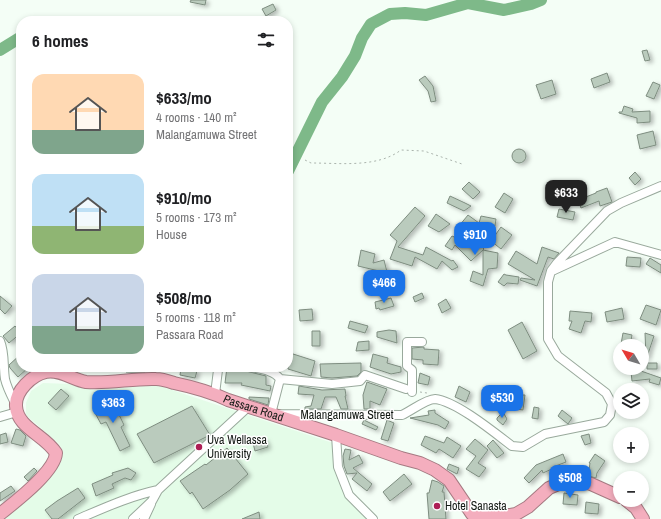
<!DOCTYPE html>
<html lang="en">
<head>
<meta charset="utf-8">
<style>
  :root { --surface:#fff; --page:#f2f2f2; --text:#202124; --muted:#757577; --accent:#1a73e8 }
  body { margin:0; font-family:"Archivo Narrow",sans-serif; background:var(--page); color:var(--text); height:100vh; display:flex; flex-direction:column; font-size:15px; white-space:nowrap }
  * { box-sizing:border-box; margin:0 }
  p { font-size:13px; color:var(--muted) }
  .icon { flex:none; width:22px; height:22px; fill:none; stroke:currentColor; stroke-width:2; stroke-linecap:round; stroke-linejoin:round }
  .map { position:relative; flex:1; overflow:hidden }
  .side { position:absolute; left:16px; top:16px; width:277px; height:356px; display:flex; flex-direction:column; background:var(--surface); border-radius:16px; box-shadow:0 2px 6px #0003 }
  .side>* { flex:none }
  .needle { width:26px; rotate:308deg }
  .buttons { position:absolute; left:613px; top:339px; display:grid; gap:8px }
  .buttons a { display:grid; place-items:center; width:36px; height:36px; border-radius:50%; background:var(--surface); box-shadow:0 2px 6px #0003; font-size:20px }
  .price { position:absolute; translate:-50% -34px; padding:0 9px; border-radius:8px; background:var(--accent); color:#fff; font-size:13px; line-height:26px; filter:drop-shadow(0 1px 2px #0008) }
  .price::after { content:''; position:absolute; left:50%; top:24px; width:12px; height:9px; margin-left:-6px; background:inherit; clip-path:polygon(0 0,100% 0,50% 100%) }
  .price.selected { background:#222; color:#fff }
  ul { padding:0; list-style:none }
  li { display:flex; align-items:center; gap:12px; height:100px; padding:0 16px }
  li span { display:grid; place-items:center; flex:none; width:112px; height:80px; border-radius:12px; color:#555 }
  li>.icon { margin-inline-start:auto }
  span .icon { width:48px; height:48px; fill:#fffc; stroke-width:1 }
  li b { font-size:17px }
  h2 { display:flex; justify-content:space-between; align-items:center; height:48px; padding:0 16px; font-size:17px }
  .map>svg:first-child { display:block }
  .built { fill:#e4fce8 }
  .lines { fill:none; stroke-linecap:round; stroke-linejoin:round }
  .river { stroke:#7eb989; stroke-width:12 }
  .building { fill:#bacbbd; stroke:#7e8d80; filter:url(#shadow) }
  .minor-casing { stroke:#99a99c; stroke-width:10 }
  .highway-casing { stroke:#a57a82; stroke-width:14 }
  .path { stroke:#abb4ad; stroke-width:1; stroke-dasharray:2 3; stroke-linecap:butt }
  .minor { stroke:#fff; stroke-width:8 }
  .highway { stroke:#f4aebe; stroke-width:12 }
  .poi-dot { fill:#ad1e55; stroke:#fff; stroke-width:1.5 }
  .labels { text-anchor:middle; stroke-width:3; stroke-linejoin:round; paint-order:stroke }
  .street-label { font-size:12px; fill:#121813; stroke:#fff }
  .poi-label { font-size:12px; fill:#121813; stroke:#fff; text-anchor:start }
</style>
</head>
<body>
<div class="map">
<svg width="661" height="519" viewBox="0 0 661 519">
  <defs>
    <filter id="shadow"><feDropShadow dx="3" dy="2" stdDeviation="2" flood-color="#0004"/></filter>
  </defs>
  <rect width="100%" height="100%" fill="#f4fef6"/>
  <path class="built" d="M43 383 70 384 94 390 157 385 336 444 349 495 373 519H4L29 499 60 464 63 451 59 444 26 415V403L31 391Z"/>
  <g class="lines">
    <path class="river" d="M0 50 21 37
      M288 171 322 102 342 77 355 56 362 38 371 24 390 14 405 13 426 15 468 3 504 10 531 4 541 0"/>
  </g>
  <path class="building" d="M191 0H206L205 5 190 2Z
    M273 4 276 10 266 16 262 9Z
    M647 50 650 60 645 61 642 51Z
    M607 73 610 82 594 88 591 79Z
    M425 76 433 86 436 101 431 102 428 91 419 80Z
    M552 80 556 94 541 99 536 85Z
    M653 82 660 85 654 99 646 96Z
    M624 106 633 109 632 112 650 111V122L637 123V118L619 113V112H622Z
    M653 131 656 145 640 149 637 135Z
    M512 156a7 7 0 1 1 14 0a7 7 0 1 1-14 0Z
    M635 172 641 179 635 185 629 178Z
    M469 182 480 192 473 199 462 189Z
    M607 188 612 202 600 206 599 201 581 208 578 200 596 193V192Z
    M504 193 513 199 505 213 495 207Z
    M450 196 465 203 471 206 464 211 447 203Z
    M415 207 425 216 398 247 423 255 426 247 452 261 453 260 458 267 452 270 442 261 437 269 415 257 412 266 390 259 397 241 390 235Z
    M559 209 575 212 573 220 557 217Z
    M436 214 450 224 439 232 428 226Z
    M468 215 479 223 473 232 459 226Z
    M481 216 496 219 495 226 479 223Z
    M501 227 512 235 501 249 491 241Z
    M471 235 484 249 483 250 498 253 497 268 488 269 483 286 470 281 473 271 483 275V250L471 261 455 245 452 250 445 246 452 236 464 241Z
    M542 247 559 253 554 259 548 257 537 286 520 280 521 278 535 280 508 264 516 251 537 264Z
    M361 250 375 254 373 263 384 260 387 272 380 274 379 271 358 266Z
    M627 257 641 258 640 267 626 266Z
    M650 258 661 265V273L646 264Z
    M504 274 506 275 519 277 518 284 507 283 504 286 498 282Z
    M422 293 424 298 415 302 413 297Z
    M0 296 12 306 5 314 0 309Z
    M391 298 394 306 380 310 379 308 376 309 375 302Z
    M446 299 451 308 442 313 438 304Z
    M646 305 661 310 656 325 640 319Z
    M622 308 624 319 607 322 605 312Z
    M312 309 313 320 300 321 299 310Z
    M570 311 592 313 591 322 585 321 581 333 569 329 572 321H569Z
    M350 321 368 326 365 333 348 328Z
    M522 322 537 351 523 359 508 330Z
    M15 326 21 333 9 343 3 336Z
    M389 330 396 331 397 343 377 337V332Z
    M312 331H320V346H312Z
    M623 333 632 335 630 346 621 344Z
    M645 333 654 336 647 357H646Z
    M369 341V350L356 351 358 342Z
    M424 347V349L439 350 438 365 423 364V360L412 359V348Z
    M290 353 315 361 311 376 288 369V361Z
    M21 354V367H29L18 377 10 368 9 365Z
    M373 354 388 358 387 363 401 367V372L391 374 370 367Z
    M361 363V372L357 376 332 378 321 377 320 364Z
    M647 363H657V369H647Z
    M126 367H145V372H126Z
    M227 367 242 369V370L266 376V385L271 386 270 391 241 385 242 383H225Z
    M181 368 197 371 195 378 180 375Z
    M641 371 661 378 659 385 649 382 650 379 632 381 631 372Z
    M420 373 430 377 428 385 418 383Z
    M367 382 387 389 380 405 370 401V409H364L363 395Z
    M299 386 322 390 345 389 346 396H345L348 409H341L336 397H325L321 409H305V407L311 406 314 395 298 394Z
    M459 386 470 392 466 402 455 397Z
    M61 389 69 396 56 410 48 403Z
    M518 395H525L523 410 516 409Z
    M487 396 495 401 491 409 482 404Z
    M249 397 269 398 268 405 249 399Z
    M113 402 124 425 121 427 130 446 120 451 106 422 101 424 94 411Z
    M192 406 210 435 154 463 137 434Z
    M534 407 539 408 538 419 532 418Z
    M435 410V413L449 422 445 429 438 425 410 418 429 415 428 411Z
    M562 410 572 418 568 424 558 416Z
    M503 412 507 419 503 425 497 420V418Z
    M364 420 378 427 376 430 362 424Z
    M387 420 394 423 388 441 381 439Z
    M16 429 20 430 26 436 23 446 11 443Z
    M6 433 8 442 0 444V435Z
    M589 434 591 443 585 445 581 436Z
    M425 436 444 443 447 437 461 446 453 458 439 449 436 453 421 445Z
    M265 439 268 447 255 451 253 443Z
    M475 439 488 450 478 463 486 468 479 477 466 469 476 456 466 449Z
    M493 440 504 453 497 458 487 446Z
    M227 448 248 474 230 490 203 509 192 492 190 494 180 481 205 464 206 465Z
    M345 449 351 450 349 460 359 455 363 463 353 468 372 484 367 491 352 479 357 473 347 474 344 466 343 456Z
    M563 454 566 462 553 467 554 468 543 473 542 470 529 483 524 478 536 465Z
    M595 454 605 461 597 473 596 478 588 476 590 463H589Z
    M449 464 459 468 457 474 447 469Z
    M34 468 37 471 28 481 24 477Z
    M128 468 136 473 131 480 125 478 112 484 114 488 96 496 92 484 113 475 112 473Z
    M404 474 412 484 390 501 383 492Z
    M432 480 438 482 444 486 442 492H444L446 519H429L427 493H429Z
    M11 486 15 491 0 501V493Z
    M78 488 85 498 58 519H52L45 510 57 501Z
    M564 493 578 495 577 505 563 504Z
    M586 502 599 504 598 514 585 513Z
    M259 512 260 519H242Z"/>
  <g class="lines">
    <defs>
      <path id="minor" d="M552 271 615 242 661 255
        M0 341C5 353 3 366 5 379 7 388 12 397 16 405
        M250 367C260 369 274 370 280 379L332 384 360 381 365 375 406 389
        M280 379 271 414 402 415C411 411 426 399 435 399 456 401 495 433 512 446L523 447 545 434 604 422 610 415 612 404 606 393 558 356 548 339V282L551 271 557 263 607 211 621 203 661 186
        M412 392V370L407 366V342H422
        M215 394 218 370 221 367
        M0 417 17 412
        M336 435 338 467 349 495 373 519
        M78 519C104 508 130 496 158 490
        M133 519 152 501 158 490 248 407
        M144 519 151 504"/>
      <g id="highway">
        <path d="M626 500 636 508 643 519"/>
        <path id="s1" d="M0 514C15 502 55 472 56 453 45 435 17 428 16 406 15 391 32 375 46 372 60 369 73 380 86 382 110 384 133 378 156 379 162 379 168 381 174 383 193 387 211 392 228 400L336 435 401 458 420 463 435 470 449 480 472 514 481 517H497L516 514 528 507 549 488 563 482H581L591 484 620 497"/>
      </g>
    </defs>
    <use href="#minor" class="minor-casing"/>
    <use href="#highway" class="highway-casing"/>
    <path class="path" d="M214 21 215 20
      M305 160 311 163C340 163 377 168 401 150L424 151 462 164
      M420 392 427 393"/>
    <use href="#minor" class="minor"/>
    <use href="#highway" class="highway"/>
  </g>
  <g class="poi-dot">
    <circle cx="199" cy="447" r="4"/>
    <circle cx="437" cy="506" r="4"/>
  </g>
  <g class="labels">
    <g class="street-label">
      <text dy="4" stroke="none"><textPath href="#s1" startOffset="410">Passara Road</textPath></text>
      <text x="347" y="419">Malangamuwa Street</text>
    </g>
    <g class="poi-label">
      <text x="207" y="444">Uva Wellassa<tspan x="207" dy="14">University</tspan></text>
      <text x="445" y="510">Hotel Sanasta</text>
    </g>
  </g>
</svg>
<div class="buttons">
<a><svg class="needle" viewBox="-14 -14 28 28"><path d="M0-13l5 13h-10z" fill="#e53935"/><path d="M0 13l5-13h-10z" fill="#757577"/></svg></a>
<a><svg class="icon" aria-label="layers" viewBox="0 0 24 24"><path d="M12 4l9 5-9 5-9-5zM3 14l9 5 9-5"/></svg></a>
<a>+</a>
<a>−</a>
</div>
<b class="price selected" style="left:566px;top:214px">$633</b>
<b class="price" style="left:475px;top:256px">$910</b>
<b class="price" style="left:384px;top:304px">$466</b>
<b class="price" style="left:502px;top:419px">$530</b>
<b class="price" style="left:113px;top:424px">$363</b>
<b class="price" style="left:570px;top:499px">$508</b>
<section class="side">
<h2>6 homes<svg class="icon" aria-label="filters" viewBox="0 0 24 24"><path d="M4 7h16M4 17h16"/><circle cx="9" cy="7" r="2"/><circle cx="15" cy="17" r="2"/></svg></h2>
<ul>
<li><span style="background:linear-gradient(#ffd9b3 70%,#7fa58c 0)"><svg class="icon" aria-label="home" viewBox="0 0 24 24"><path d="M3 11l9-7 9 7M6 9v11h12V9"/></svg></span><div><b>$633/mo</b><p>4 rooms · 140 m²</p><p>Malangamuwa Street</p></div></li>
<li><span style="background:linear-gradient(#bfe0f5 65%,#8fb573 0)"><svg class="icon" aria-label="home" viewBox="0 0 24 24"><path d="M3 11l9-7 9 7M6 9v11h12V9"/></svg></span><div><b>$910/mo</b><p>5 rooms · 173 m²</p><p>House</p></div></li>
<li><span style="background:linear-gradient(#c9d6e8 65%,#7fa58c 0)"><svg class="icon" aria-label="home" viewBox="0 0 24 24"><path d="M3 11l9-7 9 7M6 9v11h12V9"/></svg></span><div><b>$508/mo</b><p>5 rooms · 118 m²</p><p>Passara Road</p></div></li>
</ul>
</section>
</div>
</body>
</html>
